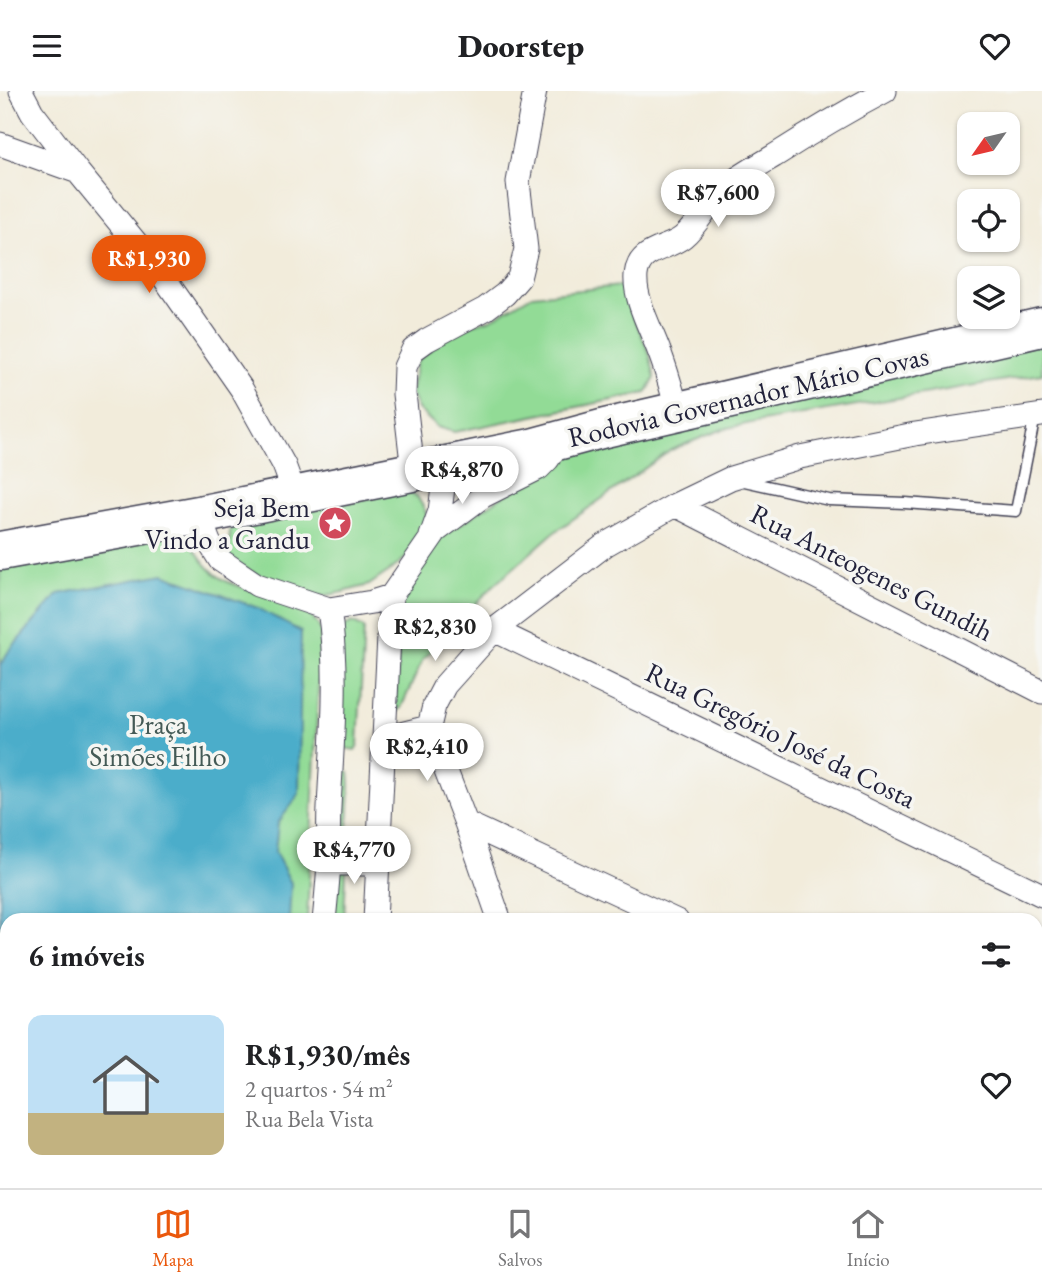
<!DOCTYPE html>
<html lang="pt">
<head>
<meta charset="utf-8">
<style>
  :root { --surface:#fff; --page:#f2f2f2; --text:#202124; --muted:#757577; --line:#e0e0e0; --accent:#ea580c }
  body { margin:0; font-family:"EB Garamond",serif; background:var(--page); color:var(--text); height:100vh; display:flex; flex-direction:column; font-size:26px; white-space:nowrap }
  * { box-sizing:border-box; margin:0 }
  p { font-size:23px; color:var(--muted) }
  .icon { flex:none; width:38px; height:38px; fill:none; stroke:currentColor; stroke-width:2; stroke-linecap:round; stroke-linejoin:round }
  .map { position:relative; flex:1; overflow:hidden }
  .details { position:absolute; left:0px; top:822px; width:1043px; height:275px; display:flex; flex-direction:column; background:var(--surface); border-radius:21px 21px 0 0; box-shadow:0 2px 5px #0004 }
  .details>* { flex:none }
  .needle { width:46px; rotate:236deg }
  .buttons { position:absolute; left:957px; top:21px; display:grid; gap:14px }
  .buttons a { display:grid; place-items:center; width:63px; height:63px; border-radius:14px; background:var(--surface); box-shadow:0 2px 5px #0004; font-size:35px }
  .price { position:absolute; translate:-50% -60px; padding:0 16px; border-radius:24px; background:#fff; color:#222; font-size:23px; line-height:46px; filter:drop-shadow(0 2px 4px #0008) }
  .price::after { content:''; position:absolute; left:50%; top:42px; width:21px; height:16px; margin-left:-10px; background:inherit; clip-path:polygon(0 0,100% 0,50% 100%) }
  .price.current { background:var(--accent); color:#fff }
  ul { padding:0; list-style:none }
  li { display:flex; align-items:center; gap:21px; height:175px; padding:0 28px }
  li+li { border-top:2px solid var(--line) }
  li span { display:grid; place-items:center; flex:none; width:196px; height:140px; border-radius:14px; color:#555 }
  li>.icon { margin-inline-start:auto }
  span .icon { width:84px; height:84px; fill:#fffc; stroke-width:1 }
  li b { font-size:30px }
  h2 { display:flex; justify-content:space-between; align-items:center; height:84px; padding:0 28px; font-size:30px }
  header { display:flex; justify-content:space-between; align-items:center; height:91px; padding:0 28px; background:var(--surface); font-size:32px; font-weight:800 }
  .tabs { display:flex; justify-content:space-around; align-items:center; height:98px; border-top:2px solid var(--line); background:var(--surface); font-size:19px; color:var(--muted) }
  .tabs a { display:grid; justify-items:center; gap:4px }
  .tabs .current { color:var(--accent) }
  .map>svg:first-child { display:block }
  .green { fill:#92db96; stroke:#5a7e68; stroke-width:2 }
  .water { fill:#4badca; stroke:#366882; stroke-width:2 }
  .building { fill:#dbb592 }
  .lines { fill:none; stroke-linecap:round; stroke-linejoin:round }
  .lane-casing { stroke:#414053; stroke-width:13 }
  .street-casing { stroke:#414053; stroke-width:25 }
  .highway-casing { stroke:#414053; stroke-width:41 }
  .lane { stroke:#fff; stroke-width:10 }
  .street { stroke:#fff; stroke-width:23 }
  .highway { stroke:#fff; stroke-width:38 }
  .labels { text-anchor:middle; stroke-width:7; stroke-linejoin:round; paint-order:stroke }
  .street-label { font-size:28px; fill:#22223b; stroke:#f6f6f2 }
  .poi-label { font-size:28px; fill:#22223b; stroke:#f6f6f2; text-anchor:end }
  .park-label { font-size:28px; fill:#445a56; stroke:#f6f6f2 }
</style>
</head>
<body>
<header><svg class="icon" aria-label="menu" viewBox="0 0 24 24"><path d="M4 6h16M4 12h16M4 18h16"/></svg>Doorstep<svg class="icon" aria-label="heart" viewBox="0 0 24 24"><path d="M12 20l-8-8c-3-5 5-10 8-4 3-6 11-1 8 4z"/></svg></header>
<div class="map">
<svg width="1042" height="1097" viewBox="0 0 1042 1097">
  <rect width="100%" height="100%" fill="#f6f6f2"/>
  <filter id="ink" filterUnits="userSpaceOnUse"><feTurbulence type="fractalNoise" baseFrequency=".0143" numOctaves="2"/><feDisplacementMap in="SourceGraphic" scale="14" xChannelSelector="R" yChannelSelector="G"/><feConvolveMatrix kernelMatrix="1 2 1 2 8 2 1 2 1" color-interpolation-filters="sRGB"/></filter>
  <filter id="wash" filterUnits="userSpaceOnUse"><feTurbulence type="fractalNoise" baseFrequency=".00686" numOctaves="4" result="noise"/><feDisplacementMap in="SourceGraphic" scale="28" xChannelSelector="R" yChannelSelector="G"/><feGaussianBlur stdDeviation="1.57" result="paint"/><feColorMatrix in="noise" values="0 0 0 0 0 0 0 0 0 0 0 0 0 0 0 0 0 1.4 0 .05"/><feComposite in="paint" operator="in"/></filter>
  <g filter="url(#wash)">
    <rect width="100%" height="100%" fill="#f2ecdb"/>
    <path class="green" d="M620 195 649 261 655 287 646 302 454 341 437 336 418 318 411 303 417 270 454 239 491 228 532 204Z
      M1042 251V283L756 331 723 338 671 359 552 443 493 495 423 568 401 617 395 622 402 504 422 459 544 377 629 335Z
      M406 400 417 405 425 419 428 430 416 458 395 476 369 494 343 501 313 507 228 471 230 440 240 432Z
      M183 440C195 458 206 480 226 490 258 505 303 503 321 539L307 829 7 830V932L0 926V474Z
      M352 531 364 537 358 654 355 659 338 656 342 537Z
      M339 677 344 678 349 681 350 693 344 829 324 830Z"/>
    <path class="water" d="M163 483 258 517 301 541 299 703 278 732 275 761 291 792 289 829 7 830V839L0 834V575L8 561 58 503Z"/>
    <g id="blocks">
      <path class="building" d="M0 1035 7 1040V1090H53L57 1097H0Z"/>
    </g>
  </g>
  <g filter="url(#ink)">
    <use href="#blocks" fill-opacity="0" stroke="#414053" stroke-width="2"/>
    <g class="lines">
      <defs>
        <path id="lane" d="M740 389 829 409 905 412 1016 420 1035 325"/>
        <path id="street" d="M21 0 32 21 78 81 160 181 241 297 284 374 295 404
          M0 53 78 81
          M678 321C672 301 667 280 659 260 651 238 634 208 636 184 639 157 665 160 683 146 701 131 709 108 728 94 743 83 759 74 774 65 810 42 847 20 885 0
          M413 380 404 303 405 276 413 259 427 249 485 218 505 203 519 187 526 158 518 91 535 0
          M675 414 1042 601
          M199 424 209 451 220 469 257 494 329 518 372 511 391 505
          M431 445 440 420 446 374
          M494 539 1042 804
          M385 647 429 636
          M466 732 677 830
          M329 773H379
          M324 830C326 810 328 790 329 771 329 753 328 735 329 717 332 651 339 584 329 518
          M375 830 391 505 436 440 483 405 539 377 548 368 559 350
          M500 830 466 732 429 636 434 615 445 594 494 539 605 454 675 414 731 387 800 366 915 343 1042 324
          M1036 885 1042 871
          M1036 1008 1042 1011
          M0 1015 7 1020
          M91 1090 93 1097
          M115 1090 128 1097
          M310 1090 311 1097
          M919 1090 933 1097
          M345 1097 348 1090
          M547 1097 548 1090"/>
        <path id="highway" d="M0 460 199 424 531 357 605 337 1042 236"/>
      </defs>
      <use href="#lane" class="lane-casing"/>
      <use href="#street" class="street-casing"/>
      <use href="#highway" class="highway-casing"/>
      <use href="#lane" class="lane"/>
      <use href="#street" class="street"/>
      <use href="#highway" class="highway"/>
    </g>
  </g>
  <defs>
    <symbol id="sight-disc" viewBox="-11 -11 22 22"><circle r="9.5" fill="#d1495b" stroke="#f6f6f2"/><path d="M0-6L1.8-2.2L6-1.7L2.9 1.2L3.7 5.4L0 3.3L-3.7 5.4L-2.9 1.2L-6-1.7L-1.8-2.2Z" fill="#fff"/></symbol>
  </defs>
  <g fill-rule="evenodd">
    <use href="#sight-disc" x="316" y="413" width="38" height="38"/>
  </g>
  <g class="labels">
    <g class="street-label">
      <text transform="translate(748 305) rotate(-13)" y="10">Rodovia Governador Mário Covas</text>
      <text transform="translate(872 481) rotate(27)" y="10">Rua Anteogenes Gundih</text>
      <text transform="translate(781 644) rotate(26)" y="10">Rua Gregório José da Costa</text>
    </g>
    <g class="poi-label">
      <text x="310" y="426">Seja Bem<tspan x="310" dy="32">Vindo a Gandu</tspan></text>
    </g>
    <g class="park-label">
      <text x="158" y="643">Praça<tspan x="158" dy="32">Simões Filho</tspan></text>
    </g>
  </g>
</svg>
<div class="buttons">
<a><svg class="needle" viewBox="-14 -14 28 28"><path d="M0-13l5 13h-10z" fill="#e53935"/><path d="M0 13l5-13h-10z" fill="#757577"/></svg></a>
<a><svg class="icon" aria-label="locate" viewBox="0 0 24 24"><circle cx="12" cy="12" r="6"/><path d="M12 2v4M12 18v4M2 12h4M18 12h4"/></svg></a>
<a><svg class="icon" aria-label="layers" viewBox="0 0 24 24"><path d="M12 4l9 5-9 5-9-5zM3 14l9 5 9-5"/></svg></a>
</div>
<b class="price" style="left:718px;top:138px">R$7,600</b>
<b class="price current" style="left:149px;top:204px">R$1,930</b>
<b class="price" style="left:462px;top:415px">R$4,870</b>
<b class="price" style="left:435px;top:572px">R$2,830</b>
<b class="price" style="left:427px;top:692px">R$2,410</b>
<b class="price" style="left:354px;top:795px">R$4,770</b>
<section class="details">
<h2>6 imóveis<svg class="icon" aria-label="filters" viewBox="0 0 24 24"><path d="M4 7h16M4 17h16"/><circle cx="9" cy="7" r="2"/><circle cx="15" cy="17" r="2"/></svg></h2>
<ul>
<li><span style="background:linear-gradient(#bfe0f5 70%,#c2b280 0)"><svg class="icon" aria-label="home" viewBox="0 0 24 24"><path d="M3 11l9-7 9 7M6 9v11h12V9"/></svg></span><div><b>R$1,930/mês</b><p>2 quartos · 54 m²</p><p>Rua Bela Vista</p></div><svg class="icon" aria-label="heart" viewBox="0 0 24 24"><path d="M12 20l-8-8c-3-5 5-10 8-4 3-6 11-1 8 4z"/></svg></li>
</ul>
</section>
</div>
<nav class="tabs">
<a class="current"><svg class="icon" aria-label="map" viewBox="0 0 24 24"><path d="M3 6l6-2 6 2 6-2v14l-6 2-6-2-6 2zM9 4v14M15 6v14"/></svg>Mapa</a>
<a><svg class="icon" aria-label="saved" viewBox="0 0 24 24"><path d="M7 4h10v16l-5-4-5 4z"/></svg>Salvos</a>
<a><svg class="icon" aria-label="home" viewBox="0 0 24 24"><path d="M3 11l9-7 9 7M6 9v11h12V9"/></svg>Início</a>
</nav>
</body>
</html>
